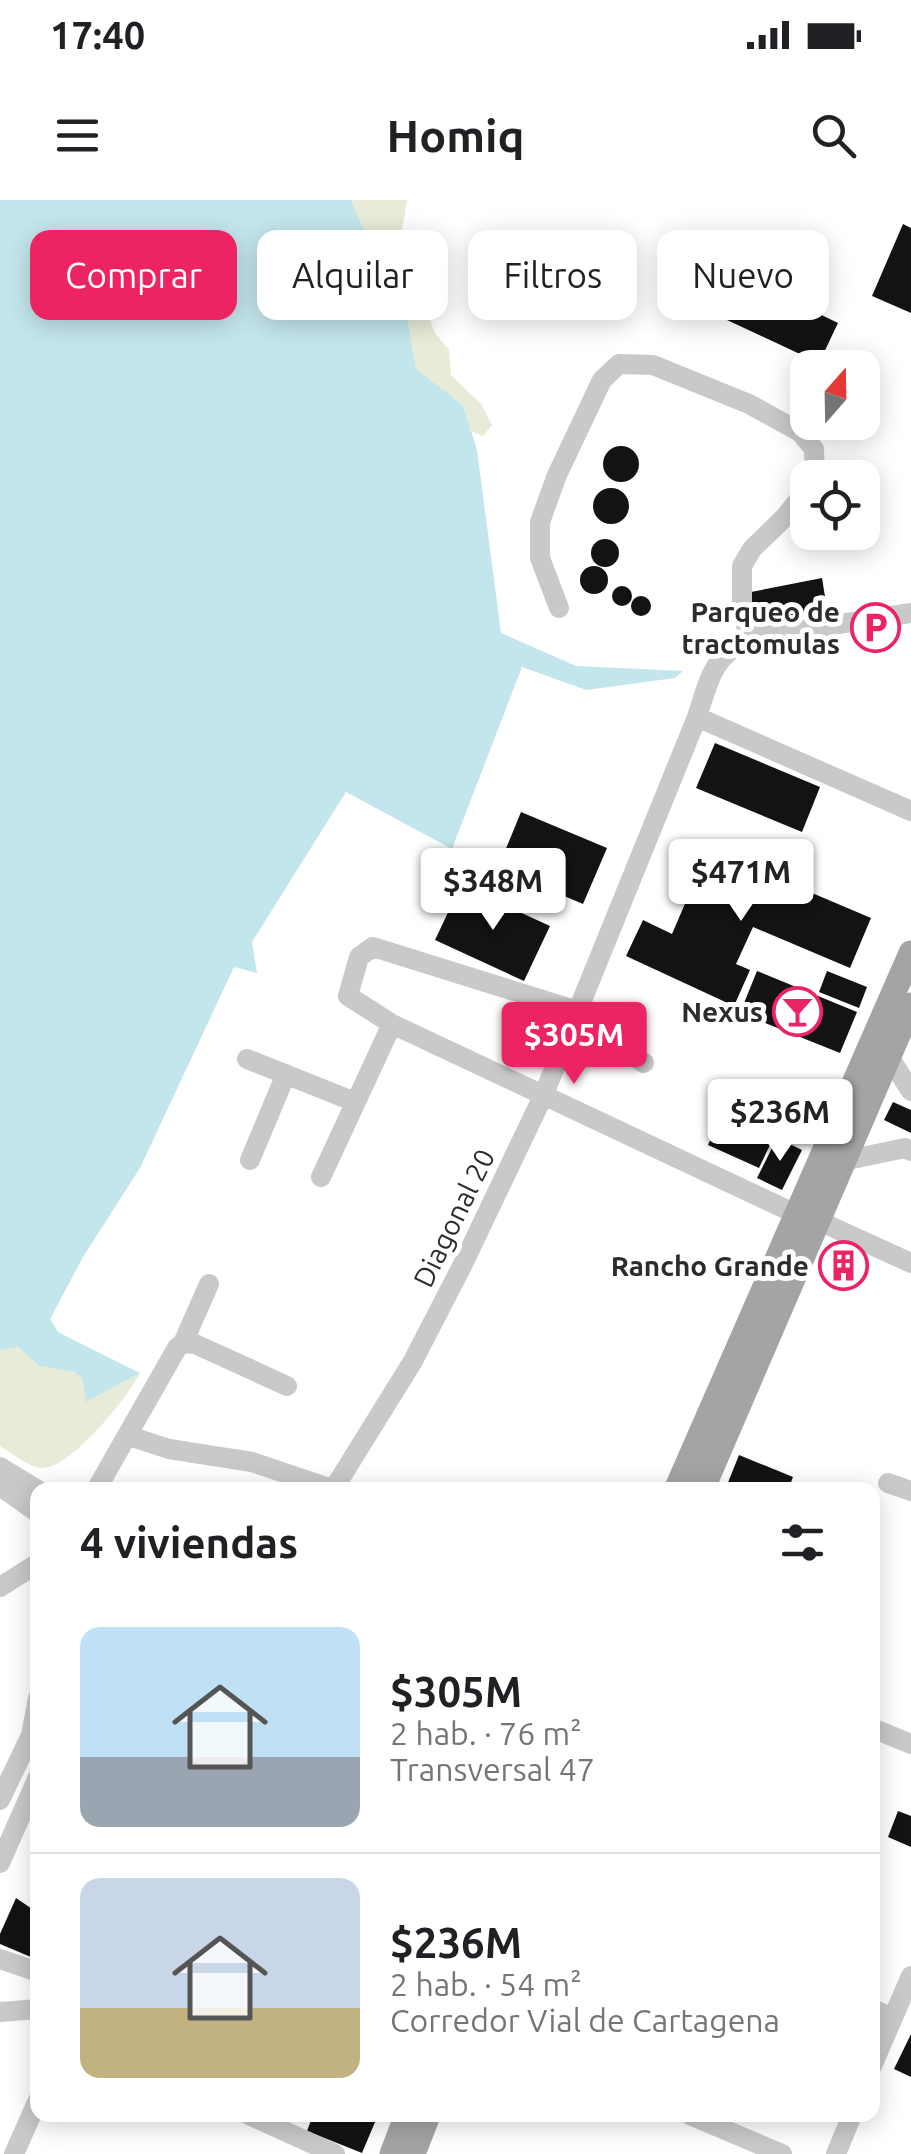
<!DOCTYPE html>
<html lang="es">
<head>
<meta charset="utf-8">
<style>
  :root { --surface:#fff; --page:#f2f2f2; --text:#202124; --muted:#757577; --line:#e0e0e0; --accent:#ed2463 }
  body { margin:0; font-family:Ubuntu,sans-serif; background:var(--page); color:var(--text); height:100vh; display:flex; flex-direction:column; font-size:38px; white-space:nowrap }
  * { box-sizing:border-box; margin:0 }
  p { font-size:32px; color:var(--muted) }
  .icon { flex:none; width:55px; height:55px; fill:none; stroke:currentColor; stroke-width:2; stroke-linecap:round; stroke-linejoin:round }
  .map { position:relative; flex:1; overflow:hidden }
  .details { position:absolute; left:30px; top:1282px; width:850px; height:640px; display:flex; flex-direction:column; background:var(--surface); border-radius:20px; box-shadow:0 5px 25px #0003 }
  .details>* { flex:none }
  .hud { position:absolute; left:30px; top:30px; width:852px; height:90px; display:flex; gap:20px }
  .needle { width:65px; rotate:20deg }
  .tools { position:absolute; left:790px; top:150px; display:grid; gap:20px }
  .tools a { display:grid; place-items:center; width:90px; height:90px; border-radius:20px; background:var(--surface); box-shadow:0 5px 25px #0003; font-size:50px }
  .price { position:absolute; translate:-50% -85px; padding:0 22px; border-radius:10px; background:#fff; color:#222; font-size:32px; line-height:65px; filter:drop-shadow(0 2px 5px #0008) }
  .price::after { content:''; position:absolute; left:50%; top:60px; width:30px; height:22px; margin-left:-15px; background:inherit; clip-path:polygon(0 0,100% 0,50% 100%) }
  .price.active { background:var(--accent); color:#fff }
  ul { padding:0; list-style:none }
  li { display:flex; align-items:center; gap:30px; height:250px; padding:0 50px }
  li+li { border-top:2px solid var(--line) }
  li span { display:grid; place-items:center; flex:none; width:280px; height:200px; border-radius:20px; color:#555 }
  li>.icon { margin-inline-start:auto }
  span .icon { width:120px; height:120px; fill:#fffc; stroke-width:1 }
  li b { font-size:42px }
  h2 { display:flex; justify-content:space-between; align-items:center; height:120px; padding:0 50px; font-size:42px }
  .chip { padding:0 35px; border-radius:20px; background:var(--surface); box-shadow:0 5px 25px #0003; font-size:35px; line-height:90px }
  .chip.active { background:var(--accent); color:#fff }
  .status { display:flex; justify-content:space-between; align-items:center; height:70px; padding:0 50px; background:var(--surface); direction:ltr }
  .status svg { height:28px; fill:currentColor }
  header { display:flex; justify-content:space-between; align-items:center; height:130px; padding:0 50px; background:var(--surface); font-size:45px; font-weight:700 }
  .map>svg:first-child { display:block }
  .green { fill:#e7ebd8 }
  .water { fill:#c3e6ec }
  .building { fill:#131313 }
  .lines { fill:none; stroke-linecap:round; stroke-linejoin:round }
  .minor { stroke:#c9c9c9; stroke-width:20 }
  .major { stroke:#a4a4a4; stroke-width:25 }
  .labels { text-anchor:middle; stroke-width:10; stroke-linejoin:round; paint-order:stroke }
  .poi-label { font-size:28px; font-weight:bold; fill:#2c2c2c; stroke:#fff; text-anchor:end }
  .street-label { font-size:28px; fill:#2c2c2c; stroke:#fff }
</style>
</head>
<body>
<div class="status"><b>17:40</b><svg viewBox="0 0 49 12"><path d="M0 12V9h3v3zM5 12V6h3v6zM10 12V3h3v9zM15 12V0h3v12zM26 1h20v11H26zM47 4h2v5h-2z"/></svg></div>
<header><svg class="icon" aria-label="menu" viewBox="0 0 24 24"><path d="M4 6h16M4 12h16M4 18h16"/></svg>Homiq<svg class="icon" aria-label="search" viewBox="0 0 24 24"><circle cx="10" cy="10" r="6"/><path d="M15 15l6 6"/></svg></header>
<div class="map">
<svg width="911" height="1954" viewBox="0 0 911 1954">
  <rect width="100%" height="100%" fill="#fff"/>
  <path class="green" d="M351 0H407L402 31 396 38V61L406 85 425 107 435 133 449 150 451 175 481 204 492 225 483 236 471 231 463 205 416 169 342 102 350 69 371 48Z
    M18 1147 39 1166 74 1172 82 1178 87 1201 140 1173C128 1197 70 1270 41 1268 29 1267 11 1253 0 1246V1150Z"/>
  <path class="water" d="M0 0H351L371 48 350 69 342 101 380 105 407 118 416 169 463 205 477 250 501 433 576 466 683 471 675 478 586 490 522 467 452 649 346 592 252 742 257 773 234 767 140 968 83 1057 50 1119 58 1132 140 1173 86 1202 82 1178 74 1172 39 1166 18 1147 0 1150Z"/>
  <path class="building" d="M903 24 911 28V113L872 96Z
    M747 79 838 123 819 163 727 120Z
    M603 264a18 18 0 1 1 36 0a18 18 0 1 1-36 0Z
    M593 306a18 18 0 1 1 36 0a18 18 0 1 1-36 0Z
    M591 353a14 14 0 1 1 28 0a14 14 0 1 1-28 0Z
    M580 380a14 14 0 1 1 28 0a14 14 0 1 1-28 0Z
    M822 378 827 409 752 423 746 393Z
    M612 396a10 10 0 1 1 20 0a10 10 0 1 1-20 0Z
    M631 406a10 10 0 1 1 20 0a10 10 0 1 1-20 0Z
    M715 543 820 587 802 632 696 588Z
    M521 612 607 648 583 704 498 668Z
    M694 643 871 718 850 768 753 727 736 764 750 770 734 806 626 756 643 720 672 734 687 699 672 693Z
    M461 685 550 726 524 781 435 740Z
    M757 771 857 812 840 853 740 813Z
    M827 771 867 787 859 808 819 792Z
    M732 892 784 915 759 968 708 945Z
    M893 902 911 910V933L884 920Z
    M777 938 802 950 782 990 757 978Z
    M841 1049 866 1061 858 1086 821 1071 826 1055Z
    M739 1255 793 1277 788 1290H725Z
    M898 1611 911 1616V1647L888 1637Z
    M16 1698 38 1713V1760L0 1744V1734Z
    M911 1834V1877L894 1869Z
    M313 1915H378L362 1953 307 1931Z"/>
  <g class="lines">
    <path class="minor" d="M559 408 540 358V322L557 275 602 180 619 164 653 165 749 204 800 232 814 249 815 278
      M749 438 742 408V366L752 349 785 317 808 288
      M697 517 911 611
      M578 811 373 747 359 757 348 796 392 824 798 1015
      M575 818 596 829 644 863
      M878 853 889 857 911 891
      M247 859 355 902
      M250 960 286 874
      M843 961 905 948 911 951
      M321 977 392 824
      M819 1021 911 1063
      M183 1143 209 1084
      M129 1236 169 1249 252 1262 335 1290
      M0 1267 38 1290
      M888 1283 911 1291
      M0 1286 38 1313
      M96 1290 177 1148 183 1143 195 1144 287 1186
      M333 1290 413 1161 462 1066 544 894 697 517C709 480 712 457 749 438L911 413
      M0 1387 38 1363
      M872 1528 911 1544
      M0 1600 31 1535 38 1498
      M0 1663 38 1577
      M0 1759 38 1772
      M872 1809 893 1818
      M0 1812 38 1809
      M872 1866 911 1776
      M249 1915 335 1954
      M690 1915 782 1954
      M14 1954 38 1900
      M836 1954 852 1915"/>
    <path class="major" d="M676 1290 911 753
      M702 1290 911 805
      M392 1954 407 1915
      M413 1954 428 1915"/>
  </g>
  <defs>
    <symbol id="parking-ring" viewBox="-11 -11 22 22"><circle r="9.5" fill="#fff" stroke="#ed2463" stroke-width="1.5"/><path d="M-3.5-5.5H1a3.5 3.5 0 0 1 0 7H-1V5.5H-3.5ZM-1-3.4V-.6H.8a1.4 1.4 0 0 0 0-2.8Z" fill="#ed2463"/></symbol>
    <symbol id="bar-ring" viewBox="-11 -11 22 22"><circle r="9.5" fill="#fff" stroke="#ed2463" stroke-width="1.5"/><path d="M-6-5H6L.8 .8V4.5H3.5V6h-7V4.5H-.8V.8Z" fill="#ed2463"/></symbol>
    <symbol id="building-ring" viewBox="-11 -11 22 22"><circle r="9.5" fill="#fff" stroke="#ed2463" stroke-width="1.5"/><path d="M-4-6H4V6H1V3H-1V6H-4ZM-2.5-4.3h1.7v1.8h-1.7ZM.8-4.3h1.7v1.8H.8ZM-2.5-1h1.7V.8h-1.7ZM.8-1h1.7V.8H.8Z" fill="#ed2463"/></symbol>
  </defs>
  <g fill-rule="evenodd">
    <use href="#parking-ring" x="848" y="400" width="55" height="55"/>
    <use href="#bar-ring" x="770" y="784" width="55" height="55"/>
    <use href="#building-ring" x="816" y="1038" width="55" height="55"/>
  </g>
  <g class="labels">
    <g class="poi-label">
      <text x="840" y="422">Parqueo de<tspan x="840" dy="32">tractomulas</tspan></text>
      <text x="763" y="822">Nexus</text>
      <text x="809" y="1076">Rancho Grande</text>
    </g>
    <g class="street-label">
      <text transform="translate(454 1018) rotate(-64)" y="10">Diagonal 20</text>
    </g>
  </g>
</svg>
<div class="tools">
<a><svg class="needle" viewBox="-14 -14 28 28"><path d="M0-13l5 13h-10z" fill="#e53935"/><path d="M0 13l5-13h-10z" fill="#757577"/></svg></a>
<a><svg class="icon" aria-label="locate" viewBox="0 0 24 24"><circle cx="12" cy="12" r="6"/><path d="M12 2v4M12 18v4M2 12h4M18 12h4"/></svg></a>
</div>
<b class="price" style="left:741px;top:724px">$471M</b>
<b class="price" style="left:493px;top:733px">$348M</b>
<b class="price active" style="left:574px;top:887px">$305M</b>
<b class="price" style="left:780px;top:964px">$236M</b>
<div class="hud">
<a class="chip active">Comprar</a>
<a class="chip">Alquilar</a>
<a class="chip">Filtros</a>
<a class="chip">Nuevo</a>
</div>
<section class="details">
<h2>4 viviendas<svg class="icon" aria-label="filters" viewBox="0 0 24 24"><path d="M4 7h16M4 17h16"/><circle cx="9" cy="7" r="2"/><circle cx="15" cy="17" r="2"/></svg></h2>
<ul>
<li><span style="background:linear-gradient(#bfe0f5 65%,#9aa5b1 0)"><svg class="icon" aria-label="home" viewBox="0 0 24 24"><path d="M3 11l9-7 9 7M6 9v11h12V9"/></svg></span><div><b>$305M</b><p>2 hab. · 76 m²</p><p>Transversal 47</p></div></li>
<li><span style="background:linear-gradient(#c9d6e8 65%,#c2b280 0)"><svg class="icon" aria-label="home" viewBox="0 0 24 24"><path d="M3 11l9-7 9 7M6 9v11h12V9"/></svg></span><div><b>$236M</b><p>2 hab. · 54 m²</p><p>Corredor Vial de Cartagena</p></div></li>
</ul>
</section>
</div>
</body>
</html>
